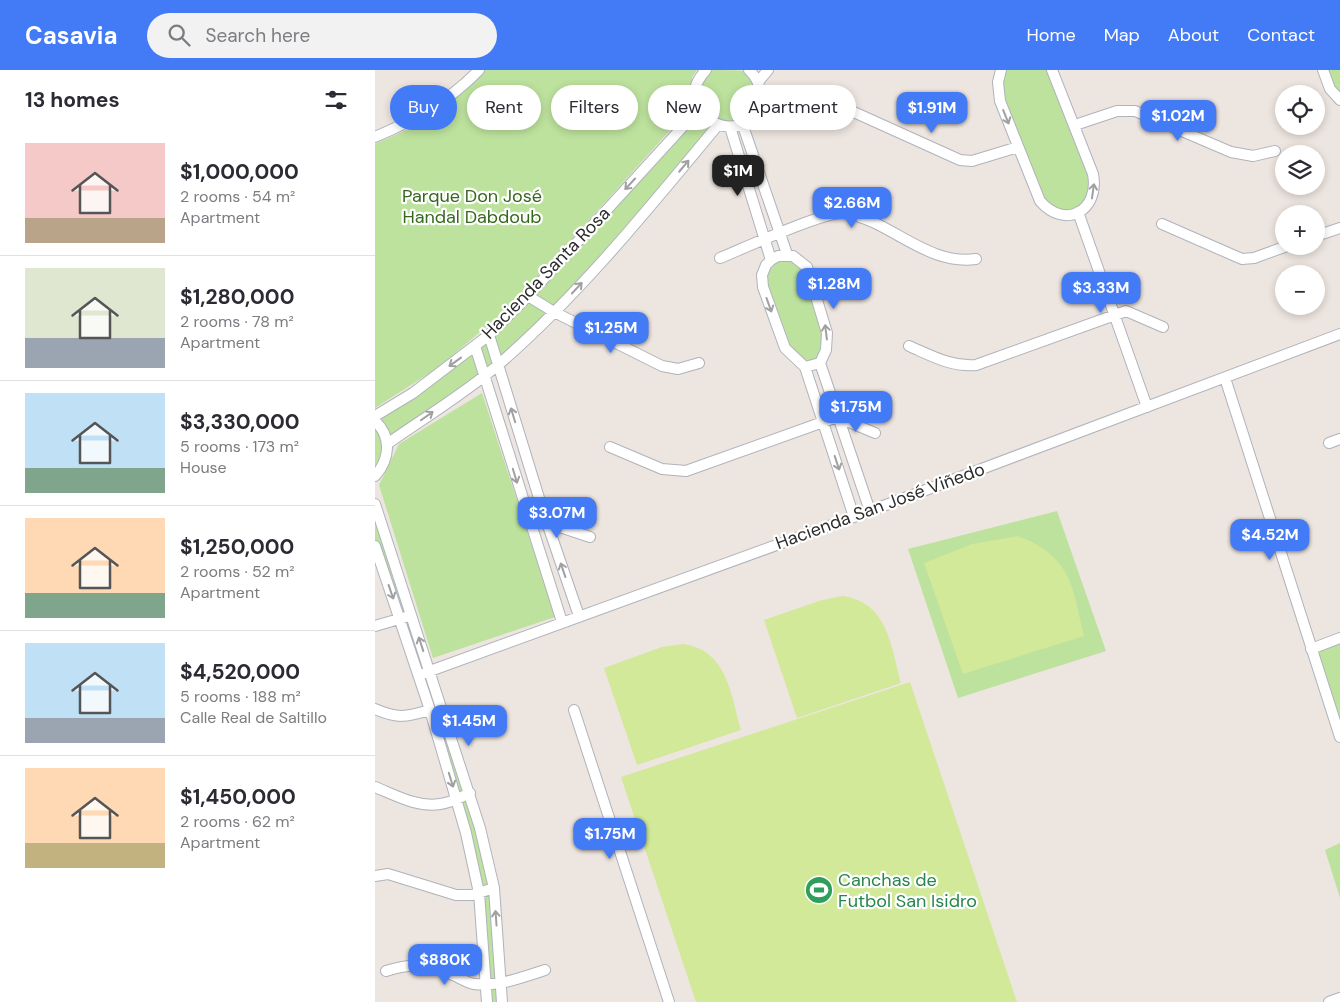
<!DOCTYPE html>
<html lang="en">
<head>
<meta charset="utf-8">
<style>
  :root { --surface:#fff; --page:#f2f2f3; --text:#2b2b33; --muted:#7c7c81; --line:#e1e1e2; --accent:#437af6 }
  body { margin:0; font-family:"DM Sans",sans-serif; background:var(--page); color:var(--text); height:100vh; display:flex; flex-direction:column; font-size:19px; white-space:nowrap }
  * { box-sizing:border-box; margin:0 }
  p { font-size:16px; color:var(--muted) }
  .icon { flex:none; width:28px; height:28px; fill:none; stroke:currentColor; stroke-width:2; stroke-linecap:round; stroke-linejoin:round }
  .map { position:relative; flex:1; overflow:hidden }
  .side { display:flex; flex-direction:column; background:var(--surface); width:375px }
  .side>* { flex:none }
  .top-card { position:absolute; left:15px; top:15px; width:475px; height:45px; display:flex; gap:10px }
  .controls { position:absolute; left:900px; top:15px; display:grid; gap:10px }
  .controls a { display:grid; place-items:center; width:50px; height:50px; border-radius:50%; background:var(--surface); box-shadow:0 2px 8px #0003; font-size:25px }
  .price { position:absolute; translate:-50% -42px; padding:0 11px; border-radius:10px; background:var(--accent); color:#fff; font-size:16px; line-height:32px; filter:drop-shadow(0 1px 2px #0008) }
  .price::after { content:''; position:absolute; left:50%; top:30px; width:15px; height:11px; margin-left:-8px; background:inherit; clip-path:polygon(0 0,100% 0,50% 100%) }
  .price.active { background:#222; color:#fff }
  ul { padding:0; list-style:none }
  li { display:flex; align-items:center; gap:15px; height:125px; padding:0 25px }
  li+li { border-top:1px solid var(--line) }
  li span { display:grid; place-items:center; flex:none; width:140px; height:100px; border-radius:0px; color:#555 }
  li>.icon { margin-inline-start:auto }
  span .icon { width:60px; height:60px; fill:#fffc; stroke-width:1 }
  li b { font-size:21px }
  h2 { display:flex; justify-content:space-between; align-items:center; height:60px; padding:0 25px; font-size:21px }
  .pill { padding:0 18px; border-radius:22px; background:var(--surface); box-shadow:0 2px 8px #0003; font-size:18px; line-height:45px }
  .pill.active { background:var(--accent); color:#fff }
  header { display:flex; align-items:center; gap:30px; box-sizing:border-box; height:70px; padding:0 25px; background:var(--accent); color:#fff }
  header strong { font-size:24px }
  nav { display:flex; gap:28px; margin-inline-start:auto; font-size:18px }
  .search { width:350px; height:45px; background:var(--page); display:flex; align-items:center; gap:12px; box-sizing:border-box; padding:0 18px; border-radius:28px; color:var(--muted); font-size:19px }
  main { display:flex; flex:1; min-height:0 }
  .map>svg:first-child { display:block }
  .park { fill:#bde29d }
  .pitch { fill:#d1e999 }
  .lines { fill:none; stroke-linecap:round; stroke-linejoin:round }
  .street-casing { stroke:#afb3bc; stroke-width:12 }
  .street { stroke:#fff; stroke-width:10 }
  .oneway { stroke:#a0a0a0 }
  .labels { text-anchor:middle; stroke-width:4.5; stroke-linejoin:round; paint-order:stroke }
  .park-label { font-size:18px; fill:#36681c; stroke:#fff }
  .street-label { font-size:18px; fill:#2c2c2c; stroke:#fff }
  .leisure-label { font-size:18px; fill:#27864d; stroke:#fff; text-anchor:start }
</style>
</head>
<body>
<header>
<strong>Casavia</strong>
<div class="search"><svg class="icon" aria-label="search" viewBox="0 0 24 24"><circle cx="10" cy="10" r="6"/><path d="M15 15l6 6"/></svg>Search here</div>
<nav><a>Home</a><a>Map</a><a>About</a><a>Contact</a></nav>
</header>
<main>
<section class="side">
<h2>13 homes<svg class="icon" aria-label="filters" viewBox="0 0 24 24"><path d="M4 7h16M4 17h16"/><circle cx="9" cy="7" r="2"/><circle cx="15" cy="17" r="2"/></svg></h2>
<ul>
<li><span style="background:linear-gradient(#f6c9c9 75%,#b9a48a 0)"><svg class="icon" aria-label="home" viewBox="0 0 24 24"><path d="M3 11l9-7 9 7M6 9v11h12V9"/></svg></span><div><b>$1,000,000</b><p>2 rooms · 54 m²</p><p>Apartment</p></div></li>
<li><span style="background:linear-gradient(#dfe7d0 70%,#9aa5b1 0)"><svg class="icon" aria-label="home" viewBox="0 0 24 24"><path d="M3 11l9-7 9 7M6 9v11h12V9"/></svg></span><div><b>$1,280,000</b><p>2 rooms · 78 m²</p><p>Apartment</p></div></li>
<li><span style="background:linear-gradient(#bfe0f5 75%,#7fa58c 0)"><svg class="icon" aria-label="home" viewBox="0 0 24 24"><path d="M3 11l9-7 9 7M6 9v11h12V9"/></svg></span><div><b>$3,330,000</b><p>5 rooms · 173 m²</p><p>House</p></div></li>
<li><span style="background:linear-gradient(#ffd9b3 75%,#7fa58c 0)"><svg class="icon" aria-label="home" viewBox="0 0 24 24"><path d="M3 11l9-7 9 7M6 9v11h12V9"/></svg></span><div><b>$1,250,000</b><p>2 rooms · 52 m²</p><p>Apartment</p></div></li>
<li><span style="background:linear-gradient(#bfe0f5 75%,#9aa5b1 0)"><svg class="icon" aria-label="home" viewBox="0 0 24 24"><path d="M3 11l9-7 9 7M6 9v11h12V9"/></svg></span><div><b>$4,520,000</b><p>5 rooms · 188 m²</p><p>Calle Real de Saltillo</p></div></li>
<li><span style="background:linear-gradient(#ffd9b3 75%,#c2b280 0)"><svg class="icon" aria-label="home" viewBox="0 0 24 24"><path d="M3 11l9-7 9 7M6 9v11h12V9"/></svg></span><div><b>$1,450,000</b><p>2 rooms · 62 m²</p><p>Apartment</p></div></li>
</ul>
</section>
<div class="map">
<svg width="965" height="932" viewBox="0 0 965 932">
  <rect width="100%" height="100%" fill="#ede5df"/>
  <path class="park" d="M108 0H322L317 7 316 37 141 231 64 297 0 338V74L54 50Z
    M335 0C344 0 362 0 370 1 404 19 356 84 326 35 318 22 327 9 335 0Z
    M629 0H673L680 9 718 117 708 136 689 143 667 131 626 29Z
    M951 0H965V27H964Z
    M323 43 339 57 174 243 105 306 13 369 3 349 98 282Z
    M412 188 428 196 450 266 443 290 434 293 411 277 389 204 397 193Z
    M107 323 180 547 58 588 4 415 24 374Z
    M0 358C10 373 8 384 0 400Z
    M0 440 92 720 114 806 125 932H114L107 825 27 546 0 469Z
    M682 441 731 581 583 628 533 479Z
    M965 573V656L940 583Z
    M965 773V828L950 780Z"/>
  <path class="pitch" d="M643 466C697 487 697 515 709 566L588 604 549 493 597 474Z
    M468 526C513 533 516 576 526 613L422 648 389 550 447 530Z
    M308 574C352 580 356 624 366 660L262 695 229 598 287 577Z
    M535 612 642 932H321L246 707Z"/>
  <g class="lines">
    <defs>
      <path id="street" d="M331 0C290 43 371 84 384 32 387 20 383 8 374 0
        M626 0 623 12 625 31 665 131C690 160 725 141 718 104L677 0
        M948 0 955 19 965 30
        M383 12 393 0
        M472 39 585 90 597 91 643 77
        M367 53 412 184
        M700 55 742 41H760L856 82 878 86 900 81
        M355 57 396 190
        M0 67C40 50 74 31 104 0
        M703 142 772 337
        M787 154 867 189 879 188 912 176
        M941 166 965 158
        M345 188C367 179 452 140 470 143 516 151 552 196 601 189
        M153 226 179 242 287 296 303 299 324 293
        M114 265 168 441 204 546
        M100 276 187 552
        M534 276C557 286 576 297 601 295L751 241 788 257
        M445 293 495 441
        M430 297 445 293 451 280 452 263 432 197 418 186H403L396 190 391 195 387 205 388 217 410 278 430 297 479 447
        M850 308 965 667
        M0 346 38 323 114 265 153 226 324 39
        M0 351C17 367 15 389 0 406
        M954 373 965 369
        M12 374C49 348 89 324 123 295 205 224 274 138 343 55
        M235 377 287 399 311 401 462 347 500 363
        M0 434 105 758 119 818 127 932
        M152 442 168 441 185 457 215 467
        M0 476 55 640 91 763 104 823 112 932
        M0 556 31 547
        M936 579 965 568
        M44 605 495 441 965 264
        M0 639C23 649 31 647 55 640
        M199 640 294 932
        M0 717C20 725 43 738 65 734 75 733 86 727 95 723
        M0 806 13 804 81 825H97L119 818
        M11 901C38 892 51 895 78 905 85 908 92 913 99 914 123 917 148 907 170 900
        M954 932 965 928"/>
    </defs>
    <use href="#street" class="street-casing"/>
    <use href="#street" class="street"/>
  </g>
  <defs><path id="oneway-shaft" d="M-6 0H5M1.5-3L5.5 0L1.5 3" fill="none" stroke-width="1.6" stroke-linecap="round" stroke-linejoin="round" transform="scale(1.25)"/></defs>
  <g class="oneway">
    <use href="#oneway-shaft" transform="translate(631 47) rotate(68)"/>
    <use href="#oneway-shaft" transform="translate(309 96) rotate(-50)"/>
    <use href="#oneway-shaft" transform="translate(255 114) rotate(133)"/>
    <use href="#oneway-shaft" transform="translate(718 121) rotate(-82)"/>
    <use href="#oneway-shaft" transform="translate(202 218) rotate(-47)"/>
    <use href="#oneway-shaft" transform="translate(394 235) rotate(70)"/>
    <use href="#oneway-shaft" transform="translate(451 262) rotate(-97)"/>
    <use href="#oneway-shaft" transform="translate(80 292) rotate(144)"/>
    <use href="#oneway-shaft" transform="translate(138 345) rotate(-107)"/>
    <use href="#oneway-shaft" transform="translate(52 346) rotate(-35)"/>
    <use href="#oneway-shaft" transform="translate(462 393) rotate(72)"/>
    <use href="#oneway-shaft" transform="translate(140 406) rotate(73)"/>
    <use href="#oneway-shaft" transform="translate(188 500) rotate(-109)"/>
    <use href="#oneway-shaft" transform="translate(16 522) rotate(71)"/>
    <use href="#oneway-shaft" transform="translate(46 574) rotate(-108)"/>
    <use href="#oneway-shaft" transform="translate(76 710) rotate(73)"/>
    <use href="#oneway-shaft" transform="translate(121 848) rotate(-94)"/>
  </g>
  <defs>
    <symbol id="stadium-disc" viewBox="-11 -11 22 22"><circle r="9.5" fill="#2e9e5b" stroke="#fff"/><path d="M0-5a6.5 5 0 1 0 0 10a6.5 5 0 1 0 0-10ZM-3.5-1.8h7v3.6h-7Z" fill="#fff"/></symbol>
  </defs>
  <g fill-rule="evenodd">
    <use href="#stadium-disc" x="428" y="804" width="32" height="32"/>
  </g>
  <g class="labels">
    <g class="park-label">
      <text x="97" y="132">Parque Don José<tspan x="97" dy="21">Handal Dabdoub</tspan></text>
    </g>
    <g class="street-label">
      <text transform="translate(171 203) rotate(-46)" y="6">Hacienda Santa Rosa</text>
      <text transform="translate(505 436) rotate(-20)" y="6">Hacienda San José Viñedo</text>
    </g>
    <g class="leisure-label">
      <text x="463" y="816">Canchas de<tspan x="463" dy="21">Futbol San Isidro</tspan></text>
    </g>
  </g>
</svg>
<div class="controls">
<a><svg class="icon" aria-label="locate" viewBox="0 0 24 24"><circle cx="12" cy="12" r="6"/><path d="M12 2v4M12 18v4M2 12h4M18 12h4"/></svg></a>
<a><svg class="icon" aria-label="layers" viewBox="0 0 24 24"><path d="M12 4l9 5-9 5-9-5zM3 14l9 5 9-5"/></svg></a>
<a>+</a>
<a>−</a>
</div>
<b class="price" style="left:557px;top:64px">$1.91M</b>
<b class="price" style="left:803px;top:72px">$1.02M</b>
<b class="price active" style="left:363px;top:127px">$1M</b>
<b class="price" style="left:477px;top:159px">$2.66M</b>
<b class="price" style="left:459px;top:240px">$1.28M</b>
<b class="price" style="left:726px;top:244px">$3.33M</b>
<b class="price" style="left:236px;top:284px">$1.25M</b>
<b class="price" style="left:481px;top:363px">$1.75M</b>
<b class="price" style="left:182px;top:469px">$3.07M</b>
<b class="price" style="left:895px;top:491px">$4.52M</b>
<b class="price" style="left:94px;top:677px">$1.45M</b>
<b class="price" style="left:235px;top:790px">$1.75M</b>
<b class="price" style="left:70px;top:916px">$880K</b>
<div class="top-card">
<a class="pill active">Buy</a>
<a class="pill">Rent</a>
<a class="pill">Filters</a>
<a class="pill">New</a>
<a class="pill">Apartment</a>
</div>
</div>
</main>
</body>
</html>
